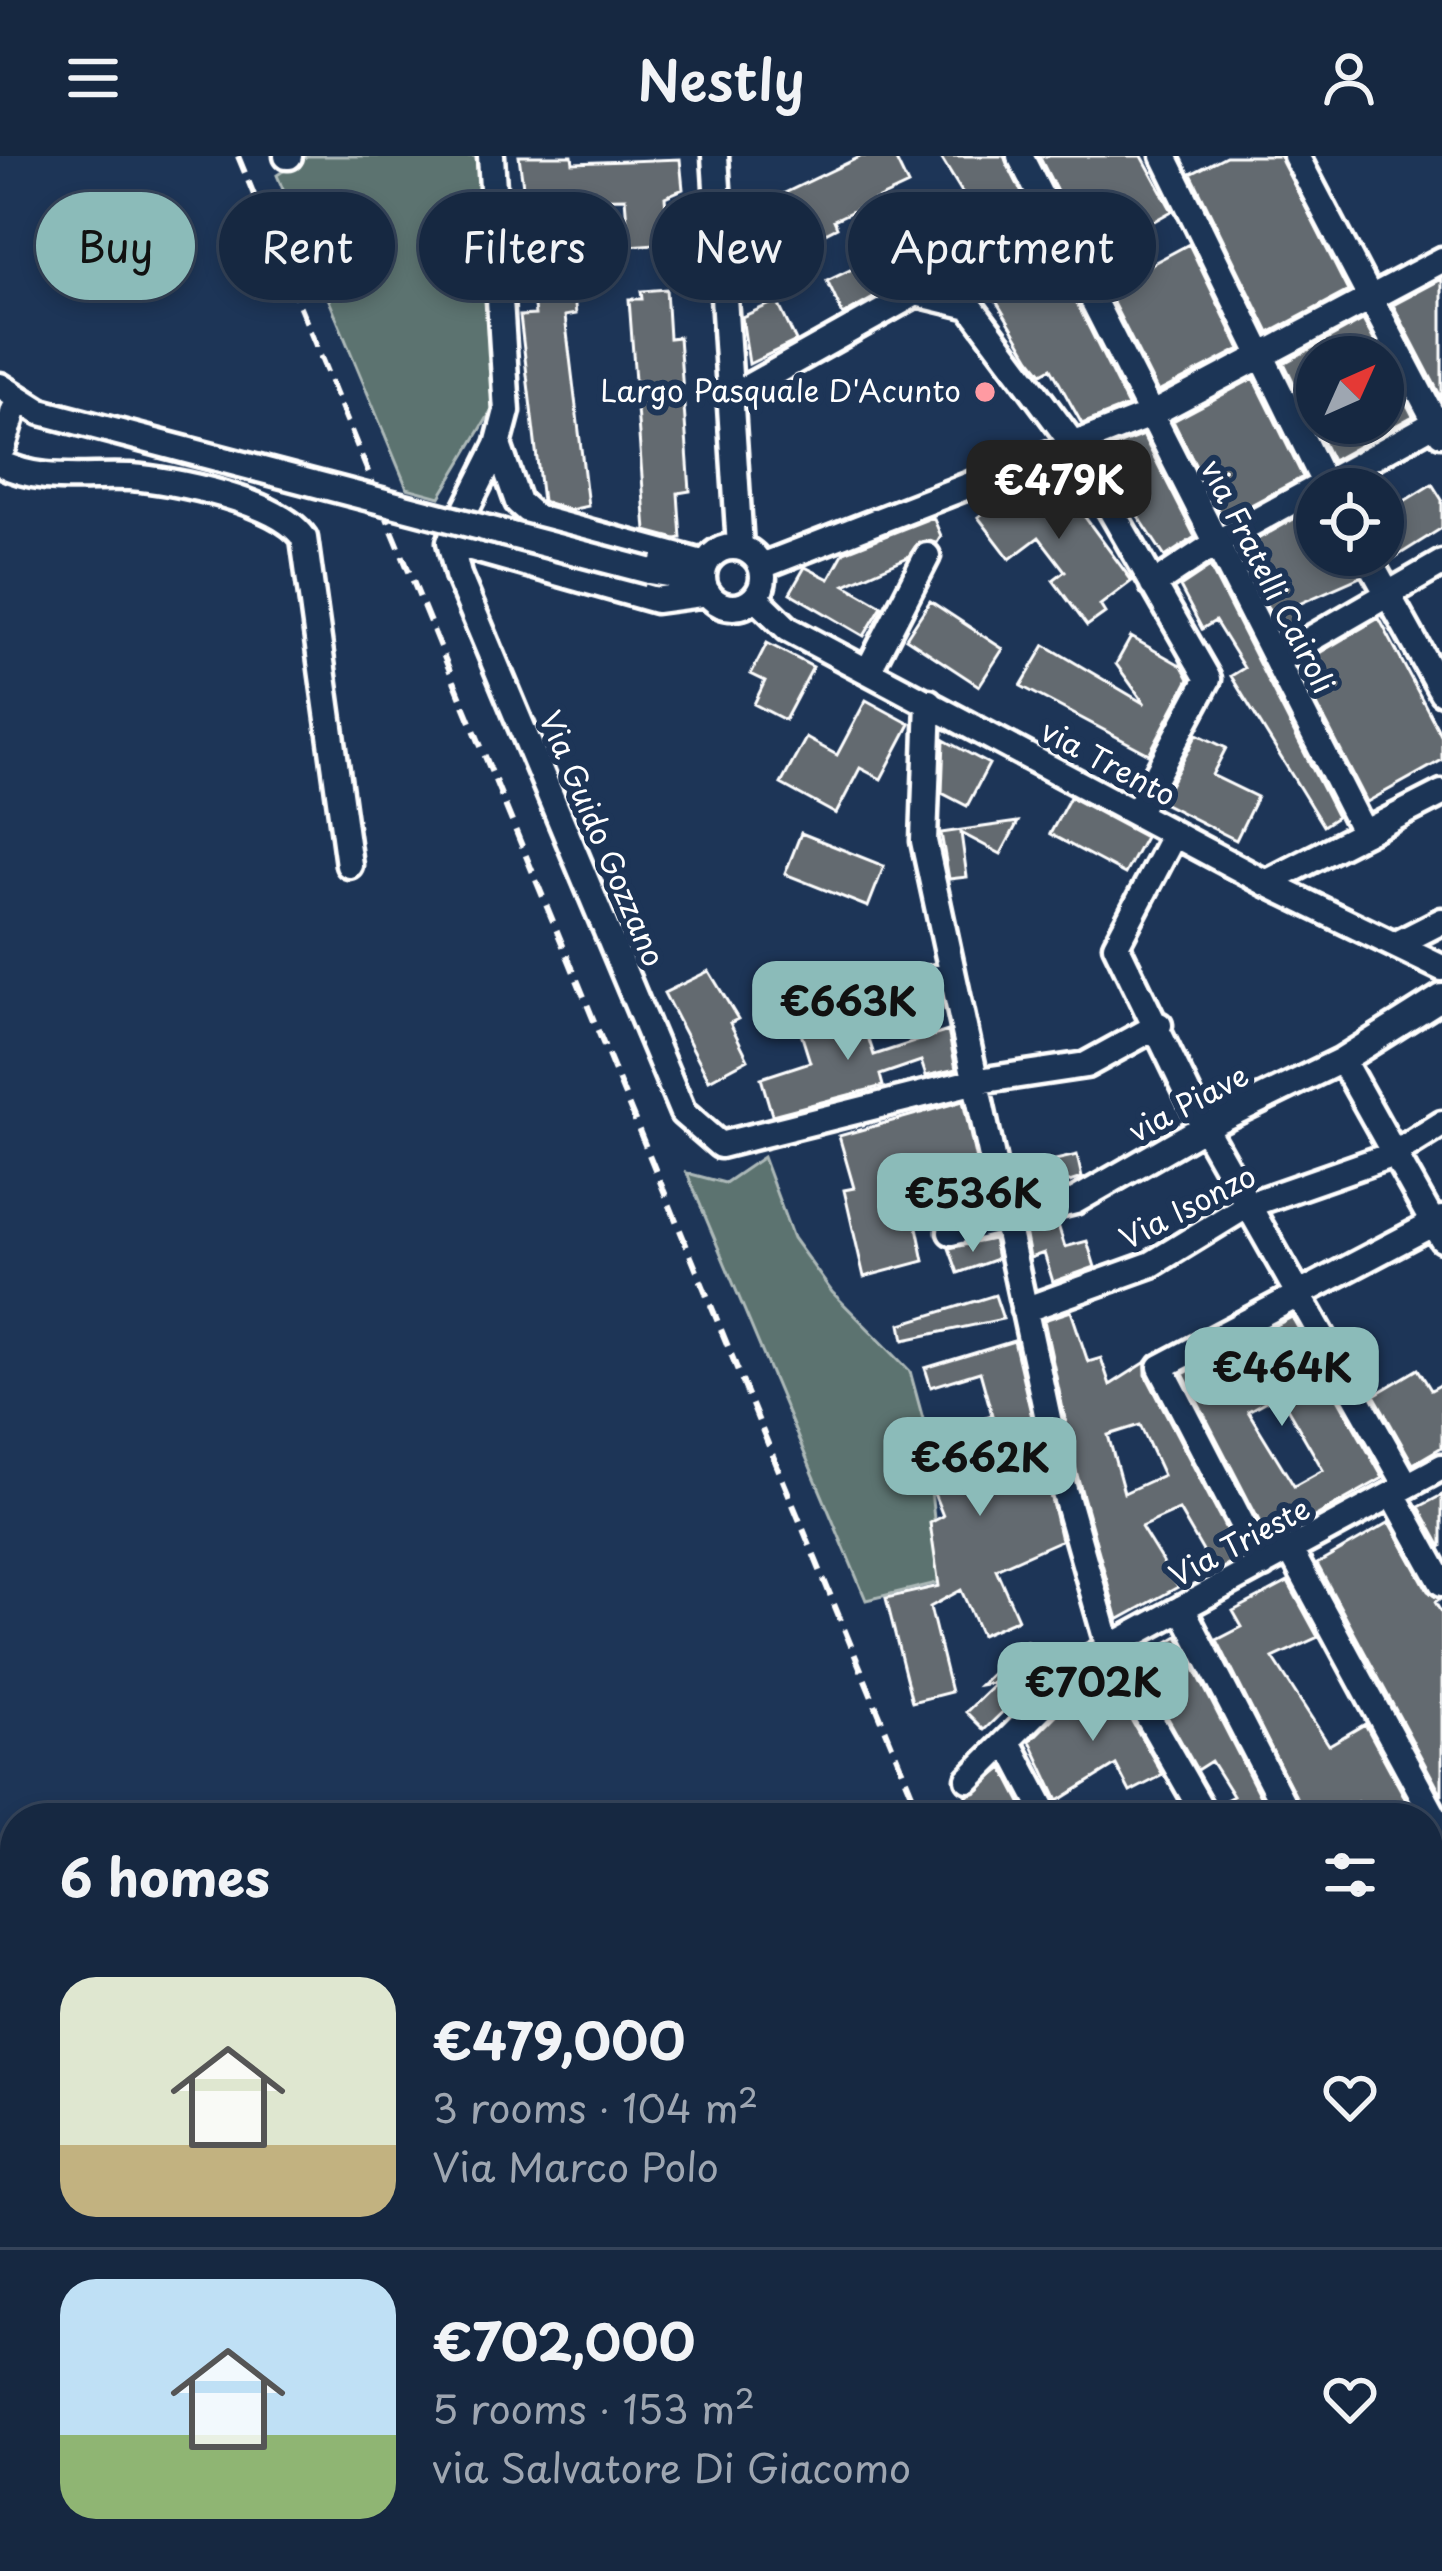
<!DOCTYPE html>
<html lang="en">
<head>
<meta charset="utf-8">
<style>
  :root { --surface:#162841; --page:#1f3048; --text:#f1f3f6; --muted:#9ea6b1; --line:#35445a; --accent:#8bbbb9 }
  body { margin:0; font-family:"Playpen Sans",sans-serif; background:var(--page); color:var(--text); height:100vh; display:flex; flex-direction:column; font-size:45px; white-space:nowrap }
  * { box-sizing:border-box; margin:0 }
  p { font-size:39px; color:var(--muted) }
  .icon { flex:none; width:66px; height:66px; fill:none; stroke:currentColor; stroke-width:2; stroke-linecap:round; stroke-linejoin:round }
  .map { position:relative; flex:1; overflow:hidden }
  .drawer { position:absolute; left:0px; top:1647px; width:1443px; height:768px; display:flex; flex-direction:column; background:var(--surface); border-radius:48px 48px 0 0; box-shadow:0 6px 18px #0003,0 0 0 3px var(--line) }
  .drawer>* { flex:none }
  .guide { position:absolute; left:36px; top:36px; width:1371px; height:108px; display:flex; gap:24px }
  .needle { width:78px; rotate:45deg }
  .fabs { position:absolute; left:1296px; top:180px; display:grid; gap:24px }
  .fabs a { display:grid; place-items:center; width:108px; height:108px; border-radius:50%; background:var(--surface); box-shadow:0 6px 18px #0003,0 0 0 3px var(--line); font-size:60px }
  .price { position:absolute; translate:-50% -102px; padding:0 27px; border-radius:24px; background:var(--accent); color:#111; font-size:39px; line-height:78px; filter:drop-shadow(0 3px 6px #0008) }
  .price::after { content:''; position:absolute; left:50%; top:72px; width:36px; height:27px; margin-left:-18px; background:inherit; clip-path:polygon(0 0,100% 0,50% 100%) }
  .price.active { background:#222; color:#fff }
  ul { padding:0; list-style:none }
  li { display:flex; align-items:center; gap:36px; height:300px; padding:0 60px }
  li+li { border-top:3px solid var(--line) }
  li span { display:grid; place-items:center; flex:none; width:336px; height:240px; border-radius:36px; color:#555 }
  li>.icon { margin-inline-start:auto }
  span .icon { width:144px; height:144px; fill:#fffc; stroke-width:1 }
  li b { font-size:51px }
  h2 { display:flex; justify-content:space-between; align-items:center; height:144px; padding:0 60px; font-size:51px }
  .tag { padding:0 42px; border-radius:54px; background:var(--surface); box-shadow:0 6px 18px #0003,0 0 0 3px var(--line); font-size:42px; line-height:108px }
  .tag.active { background:var(--accent); color:#111 }
  header { display:flex; justify-content:space-between; align-items:center; height:156px; padding:0 60px; background:var(--surface); font-size:54px; font-weight:600 }
  .map>svg:first-child { display:block }
  .green { fill:#5b7370; stroke:#adb9b8; stroke-width:3 }
  .lines { fill:none; stroke-linecap:round; stroke-linejoin:round }
  .stream { stroke:#91a7bc; stroke-width:6 }
  .building { fill:#636a6f; stroke:#fff; stroke-width:3; fill-rule:evenodd }
  .minor-casing { stroke:#fff; stroke-width:33 }
  .tertiary-casing { stroke:#fff; stroke-width:39 }
  .minor { stroke:#1d3557; stroke-width:24 }
  .tertiary { stroke:#1d3557; stroke-width:30 }
  .rail { stroke:#fff; stroke-width:6; stroke-dasharray:18 9; stroke-linecap:butt }
  .minor-bridge-casing { stroke:#fff; stroke-width:33; stroke-linecap:butt }
  .minor-bridge { stroke:#1d3557; stroke-width:24 }
  .poi-dot { fill:#ff9aa2; stroke:#1d3557; stroke-width:4.5 }
  .labels { text-anchor:middle; stroke-width:12; stroke-linejoin:round; paint-order:stroke }
  .poi-label { font-size:30px; fill:#fff; stroke:#1d3557; text-anchor:end }
  .street-label { font-size:30px; fill:#fff; stroke:#1d3557 }
</style>
</head>
<body>
<header><svg class="icon" aria-label="menu" viewBox="0 0 24 24"><path d="M4 6h16M4 12h16M4 18h16"/></svg>Nestly<svg class="icon" aria-label="person" viewBox="0 0 24 24"><circle cx="12" cy="8" r="4"/><path d="M4 21q1-7 8-7t8 7"/></svg></header>
<div class="map">
<svg width="1442" height="2415" viewBox="0 0 1442 2415">
  <rect width="100%" height="100%" fill="#1d3557"/>
  <filter id="ink" filterUnits="userSpaceOnUse"><feTurbulence type="fractalNoise" baseFrequency=".00833" numOctaves="2"/><feDisplacementMap in="SourceGraphic" scale="24" xChannelSelector="R" yChannelSelector="G"/><feConvolveMatrix kernelMatrix="1 2 1 2 8 2 1 2 1" color-interpolation-filters="sRGB"/></filter>
  <g filter="url(#ink)">
    <path class="green" d="M307 0H476L496 204 495 249 440 341 407 332 277 19Z
      M763 1001 793 1082 832 1136 910 1215 923 1263 941 1426 866 1444 687 1017 725 1027Z"/>
    <g class="lines">
      <path class="stream" d="M0 2321 15 2331
        M94 2400 108 2415"/>
    </g>
    <path class="building" d="M519 0H572L573 7 680 3 683 33 665 41 669 87 629 90 625 42 567 43 564 65 528 68Z
      M862 0H894L908 29 834 64 837 71 772 104 747 55Z
      M940 0H1004L1128 250 1082 268 1051 212 1042 217 1030 202 945 59 968 46Z
      M1039 0H1142L1172 55 1129 79 1146 111 1189 88 1240 193 1158 236Z
      M1226 0H1280L1348 135 1269 177 1191 18Z
      M886 97 900 127 843 159 827 125Z
      M555 109 556 118 571 116 576 158 565 160 588 350 570 354 542 345 520 160 535 159 530 112Z
      M1442 123V243L1393 149Z
      M666 133 669 182 679 181 690 335 678 337 681 382 676 383 646 375 629 143H642L641 135Z
      M777 145 796 185 749 208 742 161Z
      M1363 164 1383 201H1317V267H1383V202L1413 260 1332 305 1284 207Z
      M1254 222 1303 321 1223 364 1173 265Z
      M1143 279 1195 381 1165 401 1097 297Z
      M1051 315 1132 425 1100 449 1105 457 1087 470 1053 424 1065 415 1039 381 1010 403 978 361 1027 324Z
      M1432 328 1442 344V372L1394 402 1383 384V358Z
      M1317 350V399H1349L1360 421 1290 452 1300 470 1282 480 1238 394Z
      M933 361 941 380 937 387 919 386 908 401 845 429 882 450 864 480 790 437 805 411 829 423 844 396Z
      M1210 411 1337 661 1323 670 1231 520 1244 512 1215 465 1202 473 1180 431Z
      M930 445 1003 493 979 530 906 482Z
      M1379 462 1442 581V604L1367 646 1297 510Z
      M1131 481 1182 510 1189 523 1149 598 1021 530 1045 489 1145 548 1116 508Z
      M767 487 813 511 785 564 754 548 765 525 751 518Z
      M866 544 910 568 881 623 860 612 836 658 781 628 806 582 837 599Z
      M1197 578 1226 592 1212 619 1257 641 1236 684 1161 646Z
      M944 584 989 608 967 650 942 637Z
      M1070 641 1145 681 1125 718 1050 678Z
      M1018 666 1001 698 961 677 967 721 949 723 941 677Z
      M801 677 884 710 868 751 785 718Z
      M709 815 738 863 730 867 748 903 709 924 664 837Z
      M859 853 874 899 948 875 956 913 926 920 921 905 880 919 883 930 772 959 761 922 810 906 799 871Z
      M963 945 986 1050 939 1065 923 1022 908 1027 924 1105 864 1121 844 1034 854 1032 839 980Z
      M1077 999 1082 1022 1018 1042 1012 1014Z
      M1057 1066 1065 1091 1087 1085 1095 1111 1053 1126 1044 1097 1030 1102 1025 1075Z
      M993 1083 997 1103 958 1117 949 1092Z
      M995 1139 1003 1163 904 1184 901 1168Z
      M1071 1155 1088 1206 1101 1202 1110 1229 1146 1206V1219L1241 1402 1215 1416 1179 1354 1141 1371 1178 1431 1118 1464 1077 1319 1044 1164ZM1140 1269 1163 1319 1124 1337 1108 1279Z
      M1292 1161 1383 1322 1270 1386 1183 1218ZM1279 1238 1323 1314 1294 1330 1248 1255Z
      M1014 1185 1061 1384 996 1413 1018 1463 981 1479 961 1434 930 1451 951 1536 912 1546 886 1442 939 1430 930 1367 943 1360 933 1335 985 1316 969 1266 992 1259 980 1216 931 1231 925 1212Z
      M1418 1213 1431 1234 1442 1228V1291L1413 1308 1374 1239Z
      M1442 1339V1390L1441 1391 1419 1351Z
      M1390 1366 1428 1435 1439 1443 1435 1446 1442 1458V1640L1317 1408Z
      M1288 1426 1318 1481 1273 1502 1329 1589 1365 1568 1416 1662H1389L1384 1652 1366 1662 1357 1646 1329 1662H1306L1217 1484 1242 1471 1233 1455Z
      M1178 1480 1271 1662H1222L1217 1649 1233 1640 1211 1605 1197 1614 1136 1505Z
      M1026 1485 1037 1497 1045 1489 1058 1502 984 1574 966 1556 997 1526 980 1529Z
      M1107 1522 1163 1619 1130 1636 1116 1609 1058 1645 1030 1585 1073 1542Z
      M1003 1612 1029 1662H977L966 1641Z"/>
    <g class="lines">
      <defs>
        <path id="minor" d="M287 0H289
          M715 0 740 391
          M1020 0 1364 677
          M1164 0 1327 333
          M1296 0 1441 277
          M0 230 41 256
          M732 240 916 137 970 150 1073 288 1208 523 1136 657
          M498 289 518 346 536 362 706 408
          M3 291 14 254
          M0 307C41 328 85 319 130 321 174 324 279 345 304 382L349 709
          M452 381 498 289 507 255 491 0
          M450 386 458 419 683 957 720 989 972 926 1086 909 1159 869
          M450 386 656 444 708 437
          M703 421a30 30 0 1 1 60 0a30 30 0 1 1-60 0Z
          M1366 399 1442 536
          M762 410 1150 259 1442 104
          M649 415 703 424
          M1153 429 1216 387 1442 263
          M756 442 788 473 1266 727 1442 812
          M1276 503 1442 407
          M869 513 927 400
          M929 546 924 685 1061 1323 1109 1492 1206 1662
          M1174 678 1116 789 1204 971 1407 1330
          M1266 727 1442 637
          M1395 789 1442 765
          M882 834 950 819
          M1342 904 1442 1083
          M951 1076 1075 1045 1204 971 1342 904 1442 841
          M1024 1154 1152 1108 1248 1049 1394 998 1442 968
          M1393 1338 1442 1427
          M1290 1394 1442 1675
          M1263 1409 1161 1211 1442 1063
          M1182 1452 1290 1662
          M1008 1586 1048 1662
          M969 1623 1090 1502 1442 1311
          M769 2400 778 2415"/>
        <path id="tertiary" d="M0 2254 15 2246"/>
      </defs>
      <use href="#minor" class="minor-casing"/>
      <use href="#tertiary" class="tertiary-casing"/>
      <use href="#minor" class="minor"/>
      <use href="#tertiary" class="tertiary"/>
      <path class="rail" d="M238 0 922 1662
        M1211 2400 1217 2415"/>
      <defs>
        <path id="minor-bridge" d="M41 256 649 415"/>
      </defs>
      <use href="#minor-bridge" class="minor-bridge-casing"/>
      <use href="#minor-bridge" class="minor-bridge"/>
    </g>
  </g>
  <circle class="poi-dot" cx="985" cy="236" r="12"/>
  <g class="labels">
    <g class="poi-label">
      <text x="961" y="246">Largo Pasquale D'Acunto</text>
    </g>
    <g class="street-label">
      <text transform="translate(1267 421) rotate(63)" y="10">via Fratelli Cairoli</text>
      <text transform="translate(1108 608) rotate(28)" y="10">via Trento</text>
      <text transform="translate(601 683) rotate(67)" y="10">Via Guido Gozzano</text>
      <text transform="translate(1189 948) rotate(-28)" y="10">via Piave</text>
      <text transform="translate(1188 1052) rotate(-27)" y="10">Via Isonzo</text>
      <text transform="translate(1240 1387) rotate(-28)" y="10">Via Trieste</text>
    </g>
  </g>
</svg>
<div class="fabs">
<a><svg class="needle" viewBox="-14 -14 28 28"><path d="M0-13l5 13h-10z" fill="#e53935"/><path d="M0 13l5-13h-10z" fill="#9ea6b1"/></svg></a>
<a><svg class="icon" aria-label="locate" viewBox="0 0 24 24"><circle cx="12" cy="12" r="6"/><path d="M12 2v4M12 18v4M2 12h4M18 12h4"/></svg></a>
</div>
<b class="price active" style="left:1059px;top:386px">€479K</b>
<b class="price" style="left:848px;top:907px">€663K</b>
<b class="price" style="left:973px;top:1099px">€536K</b>
<b class="price" style="left:1282px;top:1273px">€464K</b>
<b class="price" style="left:980px;top:1363px">€662K</b>
<b class="price" style="left:1093px;top:1588px">€702K</b>
<div class="guide">
<a class="tag active">Buy</a>
<a class="tag">Rent</a>
<a class="tag">Filters</a>
<a class="tag">New</a>
<a class="tag">Apartment</a>
</div>
<section class="drawer">
<h2>6 homes<svg class="icon" aria-label="filters" viewBox="0 0 24 24"><path d="M4 7h16M4 17h16"/><circle cx="9" cy="7" r="2"/><circle cx="15" cy="17" r="2"/></svg></h2>
<ul>
<li><span style="background:linear-gradient(#dfe7d0 70%,#c2b280 0)"><svg class="icon" aria-label="home" viewBox="0 0 24 24"><path d="M3 11l9-7 9 7M6 9v11h12V9"/></svg></span><div><b>€479,000</b><p>3 rooms · 104 m²</p><p>Via Marco Polo</p></div><svg class="icon" aria-label="heart" viewBox="0 0 24 24"><path d="M12 20l-8-8c-3-5 5-10 8-4 3-6 11-1 8 4z"/></svg></li>
<li><span style="background:linear-gradient(#bfe0f5 65%,#8fb573 0)"><svg class="icon" aria-label="home" viewBox="0 0 24 24"><path d="M3 11l9-7 9 7M6 9v11h12V9"/></svg></span><div><b>€702,000</b><p>5 rooms · 153 m²</p><p>via Salvatore Di Giacomo</p></div><svg class="icon" aria-label="heart" viewBox="0 0 24 24"><path d="M12 20l-8-8c-3-5 5-10 8-4 3-6 11-1 8 4z"/></svg></li>
</ul>
</section>
</div>
</body>
</html>
